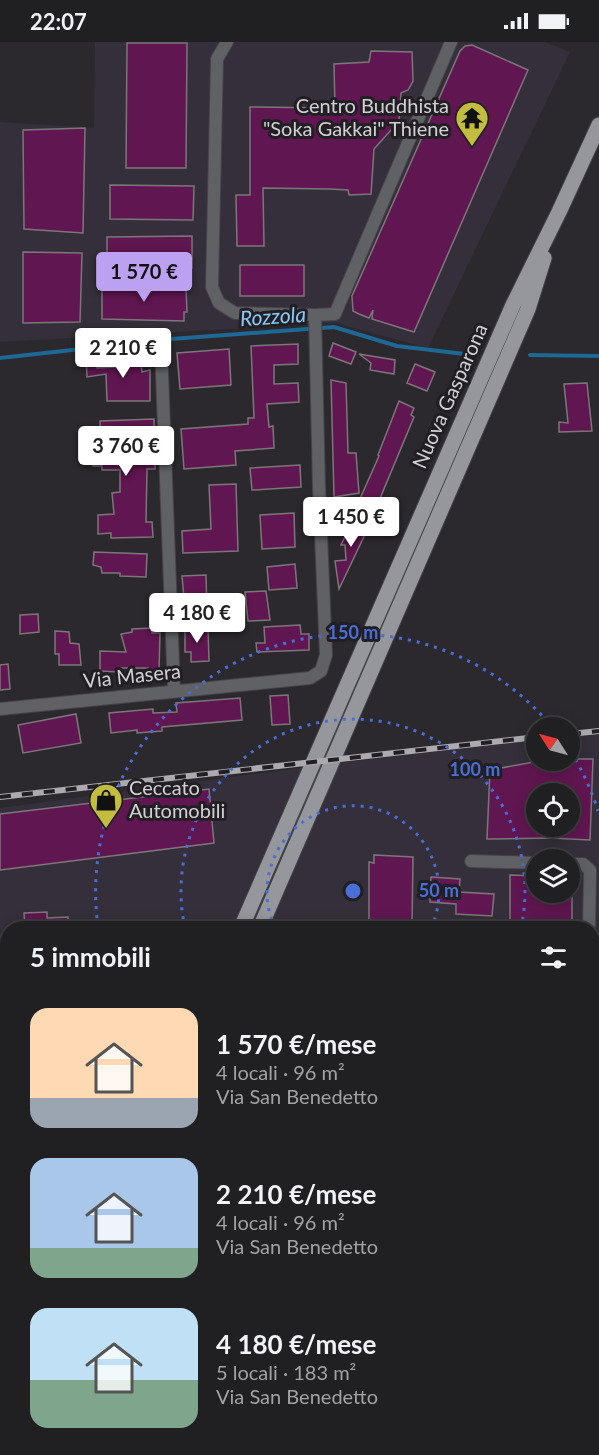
<!DOCTYPE html>
<html lang="it">
<head>
<meta charset="utf-8">
<style>
  :root { --surface:#201f22; --page:#2d2c2f; --text:#f1f3f6; --muted:#a2a2a5; --line:#3d3d40; --accent:#bca0f2 }
  body { margin:0; font-family:Lato,sans-serif; background:var(--page); color:var(--text); height:100vh; display:flex; flex-direction:column; font-size:22px; white-space:nowrap }
  * { box-sizing:border-box; margin:0 }
  p { font-size:20px; color:var(--muted) }
  .icon { flex:none; width:33px; height:33px; fill:none; stroke:currentColor; stroke-width:2; stroke-linecap:round; stroke-linejoin:round }
  .map { position:relative; flex:1; overflow:hidden }
  .panel { position:absolute; left:0px; top:879px; width:600px; height:534px; display:flex; flex-direction:column; background:var(--surface); border-radius:24px 24px 0 0; box-shadow:0 3px 15px #0003,0 0 0 2px var(--line) }
  .panel>* { flex:none }
  .needle { width:39px; rotate:306deg }
  .buttons { position:absolute; left:526px; top:675px; display:grid; gap:12px }
  .buttons a { display:grid; place-items:center; width:54px; height:54px; border-radius:50%; background:var(--surface); box-shadow:0 3px 15px #0003,0 0 0 2px var(--line); font-size:30px }
  .price { position:absolute; translate:-50% -51px; padding:0 14px; border-radius:6px; background:#fff; color:#222; font-size:20px; line-height:39px; filter:drop-shadow(0 2px 3px #0008) }
  .price::after { content:''; position:absolute; left:50%; top:36px; width:18px; height:14px; margin-left:-9px; background:inherit; clip-path:polygon(0 0,100% 0,50% 100%) }
  .price.active { background:var(--accent); color:#111 }
  ul { padding:0; list-style:none }
  li { display:flex; align-items:center; gap:18px; height:150px; padding:0 30px }
  li span { display:grid; place-items:center; flex:none; width:168px; height:120px; border-radius:18px; color:#555 }
  li>.icon { margin-inline-start:auto }
  span .icon { width:72px; height:72px; fill:#fffc; stroke-width:1 }
  li b { font-size:26px }
  h2 { display:flex; justify-content:space-between; align-items:center; height:72px; padding:0 30px; font-size:26px }
  .status { display:flex; justify-content:space-between; align-items:center; height:42px; padding:0 30px; background:var(--surface); direction:ltr }
  .status svg { height:16px; fill:currentColor }
  .map>svg:first-child { display:block }
  .built { fill:#342f3a; fill-rule:evenodd }
  .lines { fill:none; stroke-linecap:round; stroke-linejoin:round }
  .stream { stroke:#1d6894; stroke-width:4 }
  .building { fill:#601650; stroke:#7c767a; stroke-width:1.5; fill-rule:evenodd }
  .minor-casing { stroke:#464449; stroke-width:14 }
  .primary-casing { stroke:#464449; stroke-width:17 }
  .minor { stroke:#606164; stroke-width:12 }
  .primary { stroke:#95979c; stroke-width:15 }
  .rail-casing { stroke:#acaaaf; stroke-width:6 }
  .rail { stroke:#221f24; stroke-width:4; stroke-dasharray:11; stroke-linecap:butt }
  .ring { fill:none; stroke:#4a6ed7; stroke-width:3; stroke-dasharray:3 6 }
  .labels { text-anchor:middle; stroke-width:6; stroke-linejoin:round; paint-order:stroke }
  .poi-label { font-size:20px; fill:#d2d0d4; stroke:#221f24; text-anchor:end }
  .street-label { font-size:20px; fill:#d2d0d4; stroke:#221f24 }
  .water-label { font-size:21px; font-style:italic; fill:#88c9f7; stroke:#221f24 }
  .centre { fill:#4a6ed7; stroke:#221f24; stroke-width:3 }
  .ring-label { font-size:18px; text-anchor:middle; font-weight:bold; fill:#4a6ed7; stroke:#221f24; stroke-width:6; stroke-linejoin:round; paint-order:stroke }
</style>
</head>
<body>
<div class="status"><b>22:07</b><svg viewBox="0 0 49 12"><path d="M0 12V9h3v3zM5 12V6h3v6zM10 12V3h3v9zM15 12V0h3v12zM26 1h20v11H26zM47 4h2v5h-2z"/></svg></div>
<div class="map">
<svg width="599" height="1413" viewBox="0 0 599 1413">
  <rect width="100%" height="100%" fill="#2b292e"/>
  <path class="built" d="M95 0H545L570 10 428 306 335 281 0 300V80L94 86Z
    M599 691V1413H121L111 1406H592V886H8L7 1325 0 1319V766L345 720 537 698V718H570V694ZM537 752H570V784H537ZM537 818H570V850H537Z"/>
  <g class="lines">
    <path class="stream" d="M530 313 599 314
      M0 316 171 297 334 285 397 304 473 313"/>
  </g>
  <path class="building" d="M127 1H187L186 126H126Z
    M472 3 528 28 414 290 372 277 373 268 369 276 359 272 353 269 352 254 460 9 465 4Z
    M371 9 412 10 413 39 408 48 401 51 399 79 374 107 371 152 349 153 348 148 330 147 263 146 264 204H237L236 153H250V65L335 66 334 22 369 20Z
    M85 86 83 191 24 187 23 88Z
    M110 143 194 144 193 178 110 177Z
    M192 194V226L107 227V195Z
    M23 210 82 211 80 280 23 281Z
    M240 223H304V254H240Z
    M102 243 172 244V248L186 247 187 270H184V279L102 277Z
    M333 301 356 310 351 322 329 314Z
    M298 302V322L274 323V342L298 341 299 360 267 362 269 385 273 384 274 406 235 409 236 423 184 427 181 387 248 382V376H254L251 304Z
    M229 307 231 343 180 347 177 311Z
    M117 312 140 313 142 330 150 328V359H107L106 332 87 335 86 314H96L97 326 116 325Z
    M359 312 395 318 394 332 370 328 371 321Z
    M415 322 435 330 427 349 407 341Z
    M331 338 346 341 348 411H356L359 451 334 455Z
    M587 341 592 389 559 390V380L568 381 564 342Z
    M399 359 414 366 411 373 414 375 376 466 359 459 379 414 378 413Z
    M154 377V393L136 394 137 412H155V427H147L146 480H152L153 495 111 496V491L98 492V473L114 472 112 451 120 450V428H102V424H93L92 405 101 404 100 379Z
    M300 423 301 445 252 448 250 426Z
    M236 442 238 509 183 511 182 489 211 487 209 443Z
    M294 471 295 505 262 507 260 473Z
    M354 476 369 484 339 547 335 519 346 518 345 503H341Z
    M94 510 147 512 146 535 120 534V531H102L101 525 93 523Z
    M295 522 297 546 269 548 267 525Z
    M206 533 207 568H185L182 534Z
    M266 549 270 578 248 579 245 550Z
    M38 572 39 590 20 592V573Z
    M300 583 301 592H309V608L257 610 256 601H265L264 585Z
    M152 586V591H160L159 629 148 631V626H120L119 630 100 629V609L126 610 121 592 132 590V587Z
    M208 586 209 619 191 620V610H185V587Z
    M55 589 69 590 70 601 79 602 81 623H59V612H55Z
    M8 622 10 647 0 648V623Z
    M288 653 290 682 272 683 270 654Z
    M240 656 242 678 162 685V689L137 691V688L111 691 109 671 153 667V671L177 670 176 661Z
    M76 672 81 701 23 711 18 683Z
    M570 717H593L590 798 550 796 487 797 490 728 545 718H570ZM537 752H570V784H536Z
    M209 747 214 801 0 828V772Z
    M374 813 413 815 412 886H369V820L374 821Z
    M510 833 537 834V850H572V886H510Z
    M431 835 460 837 459 850 494 852 492 874 456 872V862L430 860Z
    M47 870V876L68 875V886H25L24 871Z"/>
  <g class="lines">
    <defs>
      <path id="minor" d="M227 0 217 17 212 245 219 261 235 271 315 273 335 272 451 0
        M161 305 174 649
        M0 667 310 636 321 629 326 613 319 445 315 273
        M471 819 537 821
        M570 822H583L590 828 589 886
        M592 1076H599
        M0 1235 3 1233
        M0 1337 8 1344"/>
      <path id="primary" d="M241 886 513 263 559 170 599 83
        M260 886 528 267 544 216
        M0 968 8 974
        M0 987 8 992
        M0 1319 8 1326
        M592 1381 599 1382
        M592 1401 599 1403
        M95 1406 105 1413
        M575 1406 591 1413"/>
    </defs>
    <use href="#minor" class="minor-casing"/>
    <use href="#primary" class="primary-casing"/>
    <use href="#minor" class="minor"/>
    <use href="#primary" class="primary"/>
    <defs>
      <path id="rail" d="M570 692 599 689
        M0 755 537 695"/>
    </defs>
    <use href="#rail" class="rail-casing"/>
    <use href="#rail" class="rail"/>
  </g>
  <g class="ring">
    <path d="M275 886A86 86 0 1 1 431 886"/>
    <path d="M185 886A172 172 0 1 1 521 886"/>
    <path d="M598 929A258 258 0 0 1 593 944M98 885A258 258 0 0 1 552 685M571 710A258 258 0 0 1 598 769"/>
  </g>
  <defs>
    <symbol id="temple-pin" viewBox="-11 -11 22 30"><path d="M0 17L-7.5 6A9.5 9.5 0 1 1 7.5 6Z" fill="#c2bd3f" stroke="#221f24"/><path d="M0-6L5-2H3V0L6.5 2.5H4V6H1.5V3h-3V6H-4V2.5H-6.5L-3 0V-2H-5Z" fill="#111"/></symbol>
    <symbol id="shop-pin" viewBox="-11 -11 22 30"><path d="M0 17L-7.5 6A9.5 9.5 0 1 1 7.5 6Z" fill="#c2bd3f" stroke="#221f24"/><path d="M-5-2.5h2.3a2.7 3.5 0 0 1 5.4 0H5L5.5 6h-11ZM-1.5-2.5h3a1.5 2.3 0 0 0-3 0Z" fill="#111"/></symbol>
  </defs>
  <g fill-rule="evenodd">
    <use href="#temple-pin" x="453" y="57" width="38" height="52"/>
    <use href="#shop-pin" x="87" y="739" width="38" height="52"/>
  </g>
  <g class="labels">
    <g class="poi-label">
      <text x="449" y="71">Centro Buddhista<tspan x="449" dy="23">"Soka Gakkai" Thiene</tspan></text>
      <text x="129" y="753" text-anchor="start">Ceccato<tspan x="129" dy="23">Automobili</tspan></text>
    </g>
    <g class="street-label">
      <text transform="translate(450 354) rotate(-66)" y="7">Nuova Gasparona</text>
      <text transform="translate(132 634) rotate(-6)" y="7">Via Masera</text>
    </g>
    <g class="water-label">
      <text transform="translate(273 275) rotate(-4)" y="7">Rozzola</text>
    </g>
  </g>
  <circle cx="353" cy="849" r="9" class="centre"/>
  <g class="ring-label">
    <text x="353" y="597">150 m</text>
    <text x="475" y="734">100 m</text>
    <text x="439" y="855">50 m</text>
  </g>
</svg>
<div class="buttons">
<a><svg class="needle" viewBox="-14 -14 28 28"><path d="M0-13l5 13h-10z" fill="#e53935"/><path d="M0 13l5-13h-10z" fill="#a2a2a5"/></svg></a>
<a><svg class="icon" aria-label="locate" viewBox="0 0 24 24"><circle cx="12" cy="12" r="6"/><path d="M12 2v4M12 18v4M2 12h4M18 12h4"/></svg></a>
<a><svg class="icon" aria-label="layers" viewBox="0 0 24 24"><path d="M12 4l9 5-9 5-9-5zM3 14l9 5 9-5"/></svg></a>
</div>
<b class="price active" style="left:144px;top:261px">1 570 €</b>
<b class="price" style="left:123px;top:337px">2 210 €</b>
<b class="price" style="left:126px;top:435px">3 760 €</b>
<b class="price" style="left:351px;top:506px">1 450 €</b>
<b class="price" style="left:197px;top:602px">4 180 €</b>
<section class="panel">
<h2>5 immobili<svg class="icon" aria-label="filters" viewBox="0 0 24 24"><path d="M4 7h16M4 17h16"/><circle cx="9" cy="7" r="2"/><circle cx="15" cy="17" r="2"/></svg></h2>
<ul>
<li><span style="background:linear-gradient(#ffd9b3 75%,#9aa5b1 0)"><svg class="icon" aria-label="home" viewBox="0 0 24 24"><path d="M3 11l9-7 9 7M6 9v11h12V9"/></svg></span><div><b>1 570 €/mese</b><p>4 locali · 96 m²</p><p>Via San Benedetto</p></div></li>
<li><span style="background:linear-gradient(#a9c7e8 75%,#7fa58c 0)"><svg class="icon" aria-label="home" viewBox="0 0 24 24"><path d="M3 11l9-7 9 7M6 9v11h12V9"/></svg></span><div><b>2 210 €/mese</b><p>4 locali · 96 m²</p><p>Via San Benedetto</p></div></li>
<li><span style="background:linear-gradient(#bfe0f5 60%,#7fa58c 0)"><svg class="icon" aria-label="home" viewBox="0 0 24 24"><path d="M3 11l9-7 9 7M6 9v11h12V9"/></svg></span><div><b>4 180 €/mese</b><p>5 locali · 183 m²</p><p>Via San Benedetto</p></div></li>
</ul>
</section>
</div>
</body>
</html>
